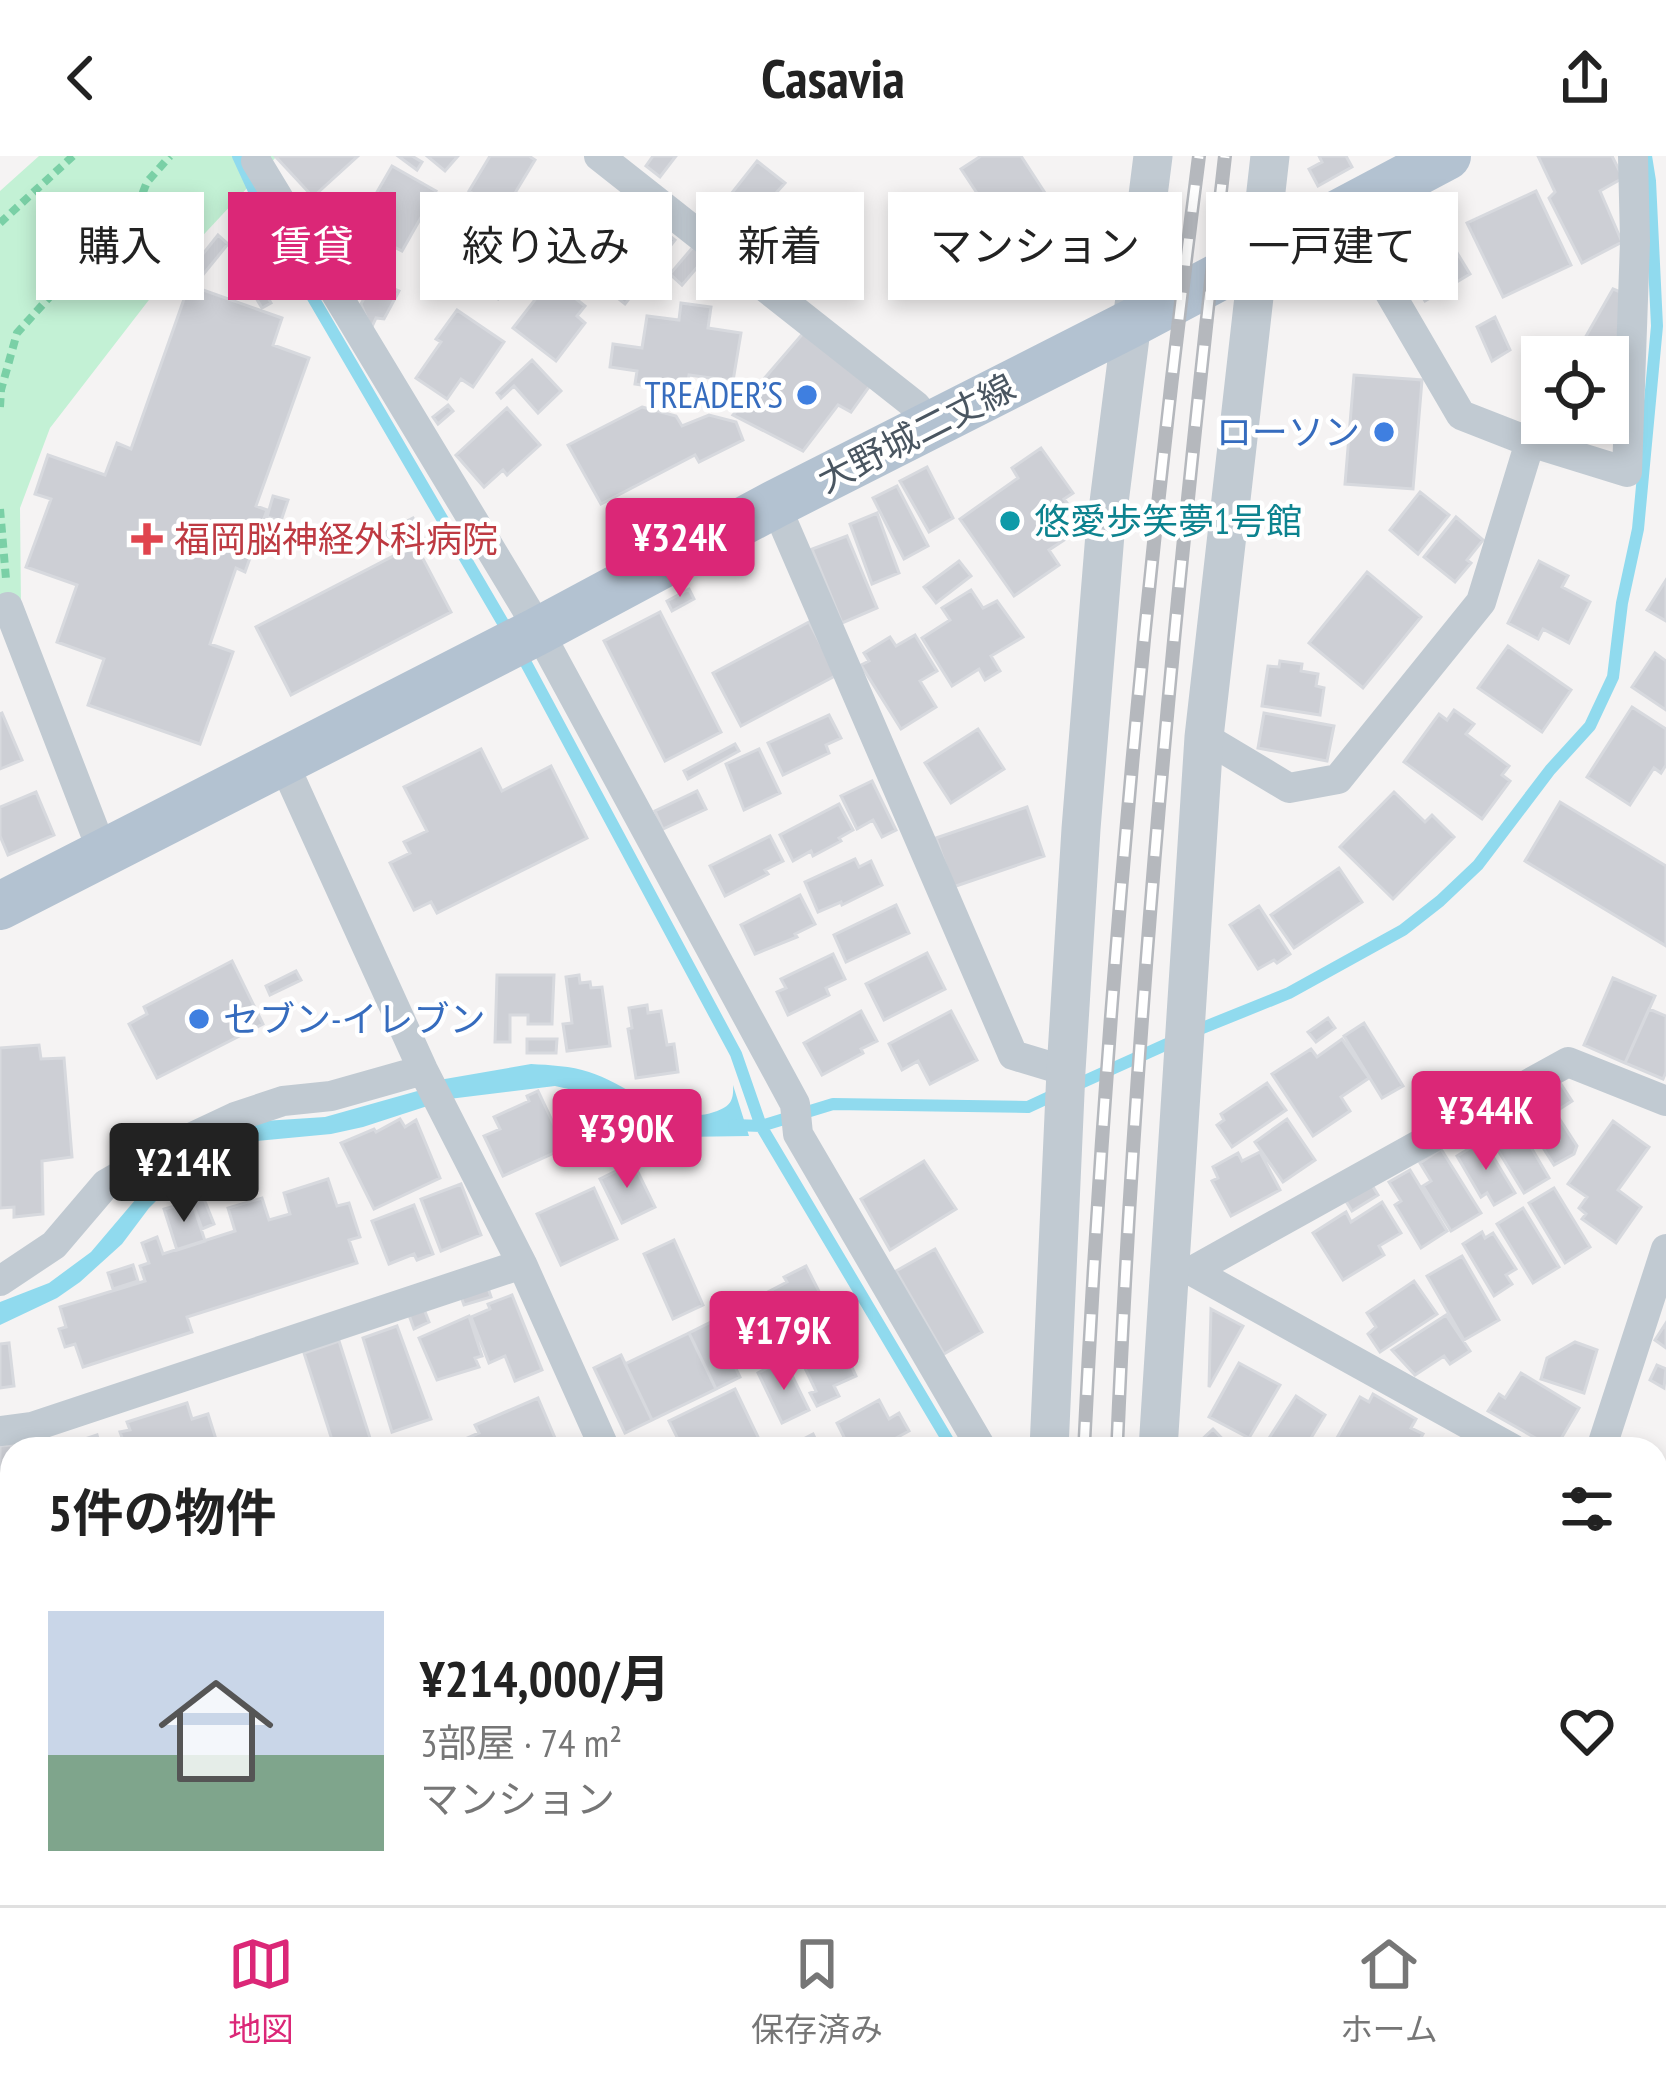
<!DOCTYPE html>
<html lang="ja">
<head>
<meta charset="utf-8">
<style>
  :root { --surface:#fff; --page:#f6f6f6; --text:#222; --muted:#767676; --line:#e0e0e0; --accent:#db2777 }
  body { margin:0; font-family:"PT Sans Narrow","Noto Sans JP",sans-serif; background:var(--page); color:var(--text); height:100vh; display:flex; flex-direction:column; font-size:45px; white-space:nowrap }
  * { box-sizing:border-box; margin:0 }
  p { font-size:39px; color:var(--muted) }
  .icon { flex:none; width:66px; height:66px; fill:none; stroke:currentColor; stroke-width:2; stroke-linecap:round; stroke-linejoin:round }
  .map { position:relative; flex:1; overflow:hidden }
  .side { position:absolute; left:0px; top:1281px; width:1668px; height:468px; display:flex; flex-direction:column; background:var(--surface); border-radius:36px 36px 0 0; box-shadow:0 6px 18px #0003 }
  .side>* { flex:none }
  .hud { position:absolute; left:36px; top:36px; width:1596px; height:108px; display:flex; gap:24px }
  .fabs { position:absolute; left:1521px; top:180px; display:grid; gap:24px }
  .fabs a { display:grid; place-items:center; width:108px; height:108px; border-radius:0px; background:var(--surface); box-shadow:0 6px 18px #0003; font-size:60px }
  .price { position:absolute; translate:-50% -102px; padding:0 27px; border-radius:12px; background:var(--accent); color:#fff; font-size:39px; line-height:78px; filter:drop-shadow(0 3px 6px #0008) }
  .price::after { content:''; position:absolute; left:50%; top:72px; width:36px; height:27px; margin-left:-18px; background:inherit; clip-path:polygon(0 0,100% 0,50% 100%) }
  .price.selected { background:#222; color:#fff }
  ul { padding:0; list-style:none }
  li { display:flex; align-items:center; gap:36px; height:300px; padding:0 48px }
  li+li { border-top:3px solid var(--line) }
  li span { display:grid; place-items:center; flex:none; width:336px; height:240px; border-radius:0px; color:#555 }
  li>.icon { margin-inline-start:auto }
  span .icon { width:144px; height:144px; fill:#fffc; stroke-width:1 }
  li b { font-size:51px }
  h2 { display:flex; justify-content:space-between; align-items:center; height:144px; padding:0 48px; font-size:51px }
  .tag { padding:0 42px; border-radius:0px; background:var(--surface); box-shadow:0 6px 18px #0003; font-size:42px; line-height:108px }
  .tag.selected { background:var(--accent); color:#fff }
  header { display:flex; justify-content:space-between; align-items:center; height:156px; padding:0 48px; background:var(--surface); font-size:54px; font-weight:800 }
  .tabs { display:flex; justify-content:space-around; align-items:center; height:168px; border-top:3px solid var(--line); background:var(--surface); font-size:33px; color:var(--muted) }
  .tabs a { display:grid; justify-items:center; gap:6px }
  .tabs .selected { color:var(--accent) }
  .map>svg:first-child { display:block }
  .green { fill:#c3f1d5 }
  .water { fill:#90daee }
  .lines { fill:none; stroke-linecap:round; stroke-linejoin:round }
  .stream { stroke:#90daee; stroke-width:12 }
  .building { fill:#cdcfd5; stroke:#d7d9de; stroke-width:3 }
  .path { stroke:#7ad0a6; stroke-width:8; stroke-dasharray:9 6; stroke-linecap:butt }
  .minor { stroke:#c1cad2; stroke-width:30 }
  .tertiary { stroke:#c1cad2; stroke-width:39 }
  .primary { stroke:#b3c2d1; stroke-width:48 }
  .rail-casing { stroke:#b5b8bd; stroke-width:14 }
  .rail { stroke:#fff; stroke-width:9; stroke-dasharray:27; stroke-linecap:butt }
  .shop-dot { fill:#3f7fe0; stroke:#fff; stroke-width:4.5 }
  .culture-dot { fill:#0f9aa8; stroke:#fff; stroke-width:4.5 }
  .health-dot { fill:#e0444e; stroke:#fff; stroke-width:4.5 }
  .labels { text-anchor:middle; stroke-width:9; stroke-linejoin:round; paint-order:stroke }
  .shop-label { font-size:36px; fill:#366cbe; stroke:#fff; text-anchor:end }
  .street-label { font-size:36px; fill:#4a5661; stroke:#fff }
  .culture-label { font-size:36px; fill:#0d838f; stroke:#fff; text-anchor:start }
  .health-label { font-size:36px; fill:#be3a42; stroke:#fff; text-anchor:start }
</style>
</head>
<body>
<header><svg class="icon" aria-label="back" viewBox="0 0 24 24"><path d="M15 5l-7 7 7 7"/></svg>Casavia<svg class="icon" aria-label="share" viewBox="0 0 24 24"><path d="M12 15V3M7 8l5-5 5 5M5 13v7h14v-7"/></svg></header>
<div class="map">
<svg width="1666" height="1749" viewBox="0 0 1666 1749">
  <rect width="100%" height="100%" fill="#f5f3f3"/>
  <path class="green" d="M39 0H277L179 105 50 272 20 352 21 450 0 459V35Z"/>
  <path class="water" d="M531 908C550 909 571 910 589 916 628 928 672 971 714 956 730 951 734 945 733 929L749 980 680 981 586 937 555 930 449 943 363 971 331 978 247 986 217 995 193 1008 149 1052 122 1088 80 1126 57 1142 0 1169V1146L49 1127 91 1096 136 1043 181 997 264 965 325 961 421 934 439 924Z"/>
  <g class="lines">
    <path class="stream" d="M238 0 267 63 510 479
      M520 496 736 898 761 970 953 1293
      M1195 875 1289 837 1403 774 1440 745 1478 709 1550 614 1590 570 1613 521 1622 447 1638 373 1657 170 1650 25 1646 0
      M1074 930 1176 884
      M734 969 761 970 833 948 1028 951 1056 938
      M1219 1737 1226 1749"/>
  </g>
  <path class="building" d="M275 0H358L313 41Z
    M398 0H412L422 6 417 14Z
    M427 0H458L445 15Z
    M490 0H529L535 4 503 57 469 35Z
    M653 0H676L660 21 646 10Z
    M981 0H1021L1084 97 1037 128 961 13Z
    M1319 0H1346L1352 11 1318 30 1309 13 1322 6Z
    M1538 0H1612L1623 22 1600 35 1622 86 1582 107 1549 42 1555 36Z
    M757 5 785 27 776 37 785 44 764 72 751 62 744 70 720 52Z
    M392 10 436 35 402 95 392 90 385 103 350 83Z
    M1536 35 1571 109 1503 141 1467 67Z
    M622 42 675 84 625 148 572 106Z
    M586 45 600 54 569 104 558 95Z
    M1431 54 1470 118 1425 145 1399 103 1392 108 1378 85Z
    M461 55 527 101 498 143 432 97Z
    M218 79 228 88 193 131 183 123Z
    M693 91 706 101 682 129 670 118Z
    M243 99 271 147 262 152 234 105Z
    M551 123 585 150 577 160 585 167 556 205 513 172Z
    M374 124 399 135 384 163 376 162 371 173 361 148Z
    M189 129 282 162 273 189 309 202 256 350 267 354 245 416 236 412 210 488 233 496 200 588 88 549 104 503 57 486 77 429 26 411 51 343 35 338 48 299 105 319 117 287 131 293Z
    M1613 133 1623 137 1619 203 1585 182Z
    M681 147 711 151 708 172 741 177 733 225 689 219 686 236 635 228 637 215 610 211 613 188 642 192 647 160 679 164Z
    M457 154 504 186 473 231 461 223 447 243 416 222 441 186 436 183Z
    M1495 161 1510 194 1492 205 1477 171Z
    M805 175 871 228 851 256 838 249 803 295 733 259Z
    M532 204 561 235 538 257 514 230 501 242 497 237Z
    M1354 219 1422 224 1413 333 1345 328Z
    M448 249 453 255 438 268 433 261Z
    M642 251 676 260 682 270 709 259 736 266 743 284 699 306 695 299 601 348 568 289Z
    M507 252 540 289 507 319 503 314 484 331 456 299Z
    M1544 267H1595L1585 287Z
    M1041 292 1073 337 1064 343 1073 355 1056 367 1067 382 1049 394 1059 409 1014 440 960 363 1018 322 1012 312Z
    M927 311 953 362 929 376 900 325Z
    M897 330 928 390 904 403 873 342Z
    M1420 336 1449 359 1418 398 1390 374Z
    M273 340 288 344 281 365 267 361Z
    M877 357 899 417 872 428 850 368Z
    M1456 361 1483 384 1467 404 1471 407 1455 426 1424 401Z
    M413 362 430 394 421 399 451 456 291 539 256 471 397 398 386 376Z
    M847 380 877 452 842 467 812 393Z
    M959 405 971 420 936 447 924 431Z
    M1539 405 1568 420 1562 431 1590 446 1569 487 1543 473 1538 483 1508 467Z
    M1367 416 1421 461 1363 532 1309 487Z
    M1666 424V465L1647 454Z
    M689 433 694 443 672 455 667 445Z
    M971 434 983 452 997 445 1023 481 991 500 1000 515 985 524 979 513 952 530 922 482 950 464 942 452Z
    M660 456 721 576 665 605 604 485Z
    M809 466 837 519 741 570 713 517Z
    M915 479 937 515 920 525 936 551 901 573 861 509 869 505 864 497 890 481 896 490Z
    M1508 490 1571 534 1542 576 1478 532Z
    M1655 497 1666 505V554L1632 531Z
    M1280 505 1302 508 1301 515 1318 518 1316 530 1324 532 1320 559 1262 550 1268 510 1279 511Z
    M1632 551 1666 573V609L1661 617 1654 612 1630 649 1587 621Z
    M1454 554 1474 568 1466 578 1509 610 1502 619 1510 625 1482 663 1404 606 1439 558 1447 564Z
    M2 557 22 604 0 613V558Z
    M1264 557 1334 570 1327 605 1258 592Z
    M829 559 841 582 826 589 829 597 783 619 768 587Z
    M978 573 1004 613 951 647 925 607Z
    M735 588 739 595 688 623 684 615Z
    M481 593 502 635 551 610 587 682 437 757 431 746 414 754 390 707 410 697 404 686 427 675 404 631Z
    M759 593 780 637 744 654 726 608Z
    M872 625 896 674 882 681 873 664 857 673 841 640Z
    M697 635 706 653 663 673 655 655Z
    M36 636 54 679 8 699 0 680V651Z
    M1394 636 1425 666 1432 659 1454 681 1393 743 1340 691Z
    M1560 646 1666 710V790L1525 705Z
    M839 648 853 674 839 682 841 685 813 700 811 695 793 705 780 679Z
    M1027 651 1044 700 953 731 936 682Z
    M770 680 783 705 765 714 768 718 725 740 710 710Z
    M855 703 859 711 871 705 882 729 842 749 841 746 818 756 805 726Z
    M1339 712 1362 746 1294 792 1271 759Z
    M800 739 815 768 795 778 797 781 755 798 741 769Z
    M896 749 909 777 846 806 834 779Z
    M1259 750 1290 798 1277 807 1274 804 1258 813 1230 769Z
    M927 797 945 833 884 864 866 828Z
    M833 798 845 823 826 832 829 839 788 859 777 836 786 832 781 823Z
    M232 805 263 868 157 922 129 868 147 858 144 851Z
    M296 815 301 824 270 839 266 830Z
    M497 819H554L552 868H528V859H510V886H495Z
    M579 819 580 827 590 826 591 832 602 831 610 890 567 895 563 868 572 867 566 821Z
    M1613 822 1655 840 1625 907 1584 889Z
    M647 849 648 857 661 855 667 889 674 888 678 916 636 922 628 873 632 872 629 852Z
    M1649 853 1666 860V916L1663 923 1625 907Z
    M861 855 877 885 861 893 863 897 822 919 804 887Z
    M951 855 977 904 930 928 918 905 902 914 889 888Z
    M1328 862 1335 872 1316 886 1308 876Z
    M1364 867 1403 930 1382 942 1344 880Z
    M527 883H557L556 897H527Z
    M1342 883 1369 922 1341 941 1350 955 1313 980 1272 918 1311 893 1317 901Z
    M39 889 41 903 64 902 72 1001 42 1005 43 1058 14 1061V1051L0 1052V892Z
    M1555 919 1572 945 1555 956 1577 990 1574 998 1554 1009 1514 946Z
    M1267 927 1286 954 1232 991 1217 969 1224 964 1221 958Z
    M538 935 565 992 503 1020 484 980 500 973 494 961 529 945 527 940Z
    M563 940 611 956 596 998 572 990 578 973 555 965Z
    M1514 962 1549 1022 1524 1037 1488 978Z
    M400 963 405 971 416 964 440 1022 374 1053 341 987 374 973 376 976Z
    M1287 963 1315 1004 1283 1026 1255 986Z
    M1613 965 1649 991 1618 1034 1641 1051 1616 1087 1582 1063 1586 1058 1579 1052 1587 1041 1568 1028Z
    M1483 984 1515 1037 1494 1049 1487 1037 1481 1041 1457 1000Z
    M1441 993 1481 1057 1451 1075 1423 1030 1431 1025 1420 1007Z
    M1260 996 1280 1034 1231 1060 1212 1025 1218 1022 1213 1011 1238 997 1242 1005Z
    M630 1000 655 1051 622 1067 600 1023 618 1014 615 1007Z
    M924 1005 956 1053 890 1094 861 1043Z
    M1410 1014 1447 1075 1421 1092 1395 1049 1401 1045 1389 1026Z
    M328 1023 337 1050 349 1047 360 1081 349 1084 357 1107 187 1161 192 1176 83 1211 75 1188 65 1191 59 1173 66 1171 60 1151 145 1125 140 1110 149 1107 142 1087 157 1081 163 1098 235 1075 228 1052 262 1042 269 1064 290 1058 284 1037Z
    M1370 1026 1378 1039 1352 1055 1344 1042Z
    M198 1028 214 1068 202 1073 187 1031Z
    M461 1028 481 1079 441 1095 421 1043Z
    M594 1032 617 1083 561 1109 537 1058Z
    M1554 1032 1590 1091 1565 1107 1529 1047Z
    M192 1045 205 1085 177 1094 164 1053Z
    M1382 1046 1401 1077 1379 1090 1384 1099 1343 1124 1313 1077 1346 1056 1351 1066Z
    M414 1049 433 1098 417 1104 414 1098 389 1108 372 1065Z
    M1523 1052 1559 1111 1533 1127 1497 1068Z
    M1482 1076 1485 1082 1493 1077 1516 1113 1506 1119 1512 1128 1494 1140 1463 1088Z
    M674 1084 703 1149 673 1163 644 1098Z
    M935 1093 982 1176 944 1198 896 1115Z
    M1462 1100 1499 1164 1464 1184 1427 1120Z
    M133 1109 138 1125 113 1133 108 1117Z
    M806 1110 828 1153 786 1174 768 1136 787 1126 784 1121Z
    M1414 1125 1437 1158 1380 1196 1368 1178 1376 1171 1367 1157Z
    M486 1126 491 1141 464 1149 459 1135Z
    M759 1138 778 1176 746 1193 733 1168 740 1164 734 1151Z
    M512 1139 542 1214 515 1225 505 1200 489 1207 471 1161 490 1153 488 1148Z
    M424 1153 429 1166 414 1173 409 1159Z
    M1211 1153 1243 1170 1209 1231Z
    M1446 1159 1470 1195 1450 1208 1444 1200 1415 1219 1392 1194Z
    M469 1160 482 1200 475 1202 479 1211 437 1224 419 1182Z
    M713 1165 740 1221 716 1233 689 1177Z
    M1666 1167V1192L1655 1184Z
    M397 1170 431 1263 392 1276 363 1182Z
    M689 1177 716 1233 652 1264 625 1208Z
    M339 1185 370 1282 335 1293 304 1197Z
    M1575 1186 1597 1194 1584 1237 1541 1223 1547 1202Z
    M9 1187 14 1230 0 1232V1188Z
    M842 1190 856 1220 834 1230 839 1240 817 1250 810 1237 816 1235 803 1208Z
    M621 1199 652 1264 625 1277 594 1212Z
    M1239 1207 1280 1229 1249 1282 1209 1261Z
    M1657 1209 1666 1213 1664 1232 1650 1224Z
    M771 1210 775 1218 788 1211 809 1254 782 1267 758 1217Z
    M1521 1217 1579 1252 1555 1293 1488 1255 1499 1238 1505 1242Z
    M735 1233 759 1283 738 1293H659L678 1283 669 1265Z
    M1373 1238 1416 1263 1411 1272 1423 1278 1415 1293H1356L1337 1282 1360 1241 1369 1246Z
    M1296 1240 1325 1259 1311 1282 1320 1288 1317 1293H1262Z
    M538 1242 555 1282 546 1286 550 1293H469L465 1283 479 1277 475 1269Z
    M879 1244 889 1263 899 1257 909 1275 876 1293H850L837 1267Z
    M187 1247 192 1263 208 1258 219 1293H207L205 1286 183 1293H126L120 1276 130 1274 127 1266Z
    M1213 1273 1232 1293H1201L1196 1289Z
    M813 1278 820 1293H784Z
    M97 1279 101 1293H55Z
    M12 1289V1340L0 1341V1290Z
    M1656 1319 1666 1325V1347L1661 1356 1656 1354Z
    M0 1402 12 1404V1451L5 1496 0 1495Z
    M1656 1403 1666 1409V1429L1656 1424Z
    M1661 1461 1666 1463V1496L1656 1491V1470Z
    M1656 1501 1666 1507V1521L1656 1537Z
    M1656 1645 1666 1651V1749H1606L1585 1737H1656Z
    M12 1713V1737H49L52 1749H13L3 1715Z
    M314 1737H406L411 1749H318Z
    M423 1737H458L427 1748Z
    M499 1737H565L567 1745 556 1749H503Z
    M830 1737H904L906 1742 891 1749H836Z
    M1275 1737H1299L1301 1740 1282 1749Z
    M1310 1737H1346L1325 1749H1317Z
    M1384 1737H1390L1397 1749H1379L1375 1742Z"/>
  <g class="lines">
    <path class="path" d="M0 67 73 0
      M0 251 1 234 17 177 63 126 123 87 147 26 170 0
      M0 353 6 423"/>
    <path class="minor" d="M599 0 916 250 932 270
      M256 5 526 452 795 948 798 978 982 1293
      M1342 55 1461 259 1530 286 1627 316 1635 85 1633 0
      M775 348 1013 899 1066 915
      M8 451 103 697
      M1204 581 1289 632 1338 623 1481 446 1530 286
      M283 606 423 914 522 1108 605 1293
      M1181 1115H1192L1513 1293
      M1192 1115 1568 906 1666 945
      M0 1125 54 1089 106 1028 169 992 235 961 283 945 331 940 423 914
      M0 1275 32 1271
      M34 1293 32 1271 522 1108
      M1601 1293 1666 1093
      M1656 1374 1666 1379
      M0 1643 12 1593
      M793 1737 797 1749
      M1255 1737 1262 1749
      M178 1749 212 1737
      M987 1749 1017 1737
      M1444 1749 1448 1737"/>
    <path class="tertiary" d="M1049 1293 1066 915 1081 673 1105 378 1153 0
      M1158 1293 1204 581 1270 0
      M1033 1749V1737
      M1149 1749V1737"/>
    <path class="primary" d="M0 750 538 475 775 348 1132 167 1447 0"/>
    <defs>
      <path id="rail" d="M1084 1293C1105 861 1144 429 1199 0
        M1117 1293C1135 861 1176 430 1225 0
        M1072 1749V1737
        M1104 1749V1737"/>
    </defs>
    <use href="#rail" class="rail-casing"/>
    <use href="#rail" class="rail"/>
  </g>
  <g class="shop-dot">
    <circle cx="807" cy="239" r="12"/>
    <circle cx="1384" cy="276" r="12"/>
    <circle cx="199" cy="863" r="12"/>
  </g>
  <circle class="culture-dot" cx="1010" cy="365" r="12"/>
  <path class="health-dot" d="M141 365h12v12h12v12h-12v12h-12v-12h-12v-12h12z"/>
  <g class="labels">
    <g class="shop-label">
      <text x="783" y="252">TREADER’S</text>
      <text x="1360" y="289">ローソン</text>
      <text x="223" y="876" text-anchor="start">セブン-イレブン</text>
    </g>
    <g class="street-label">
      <text transform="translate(916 277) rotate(-27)" y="13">大野城二丈線</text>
    </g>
    <g class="culture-label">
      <text x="1034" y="378">悠愛歩笑夢1号館</text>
    </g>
    <g class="health-label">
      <text x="174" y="396">福岡脳神経外科病院</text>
    </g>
  </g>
</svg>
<div class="fabs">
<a><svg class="icon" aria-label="locate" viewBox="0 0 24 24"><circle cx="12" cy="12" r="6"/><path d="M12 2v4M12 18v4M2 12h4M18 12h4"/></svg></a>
</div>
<b class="price" style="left:680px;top:444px">¥324K</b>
<b class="price" style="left:1486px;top:1017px">¥344K</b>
<b class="price" style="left:627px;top:1035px">¥390K</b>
<b class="price selected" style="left:184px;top:1069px">¥214K</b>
<b class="price" style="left:784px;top:1237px">¥179K</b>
<div class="hud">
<a class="tag">購入</a>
<a class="tag selected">賃貸</a>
<a class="tag">絞り込み</a>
<a class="tag">新着</a>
<a class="tag">マンション</a>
<a class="tag">一戸建て</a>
</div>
<section class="side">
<h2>5件の物件<svg class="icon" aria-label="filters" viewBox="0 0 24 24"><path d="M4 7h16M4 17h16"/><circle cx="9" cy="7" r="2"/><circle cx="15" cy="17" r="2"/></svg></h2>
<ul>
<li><span style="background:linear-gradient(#c9d6e8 60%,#7fa58c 0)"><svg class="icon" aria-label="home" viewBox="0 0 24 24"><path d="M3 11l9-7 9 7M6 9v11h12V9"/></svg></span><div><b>¥214,000/月</b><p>3部屋 · 74 m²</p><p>マンション</p></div><svg class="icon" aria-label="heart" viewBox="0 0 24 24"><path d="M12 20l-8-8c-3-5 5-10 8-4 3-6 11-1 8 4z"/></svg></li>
</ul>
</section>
</div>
<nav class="tabs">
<a class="selected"><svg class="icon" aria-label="map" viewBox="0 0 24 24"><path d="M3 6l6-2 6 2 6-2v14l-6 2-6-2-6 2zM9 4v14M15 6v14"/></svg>地図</a>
<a><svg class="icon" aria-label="saved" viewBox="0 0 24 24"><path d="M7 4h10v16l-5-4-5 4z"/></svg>保存済み</a>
<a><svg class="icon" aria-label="home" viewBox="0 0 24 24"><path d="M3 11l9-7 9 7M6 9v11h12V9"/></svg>ホーム</a>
</nav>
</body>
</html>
